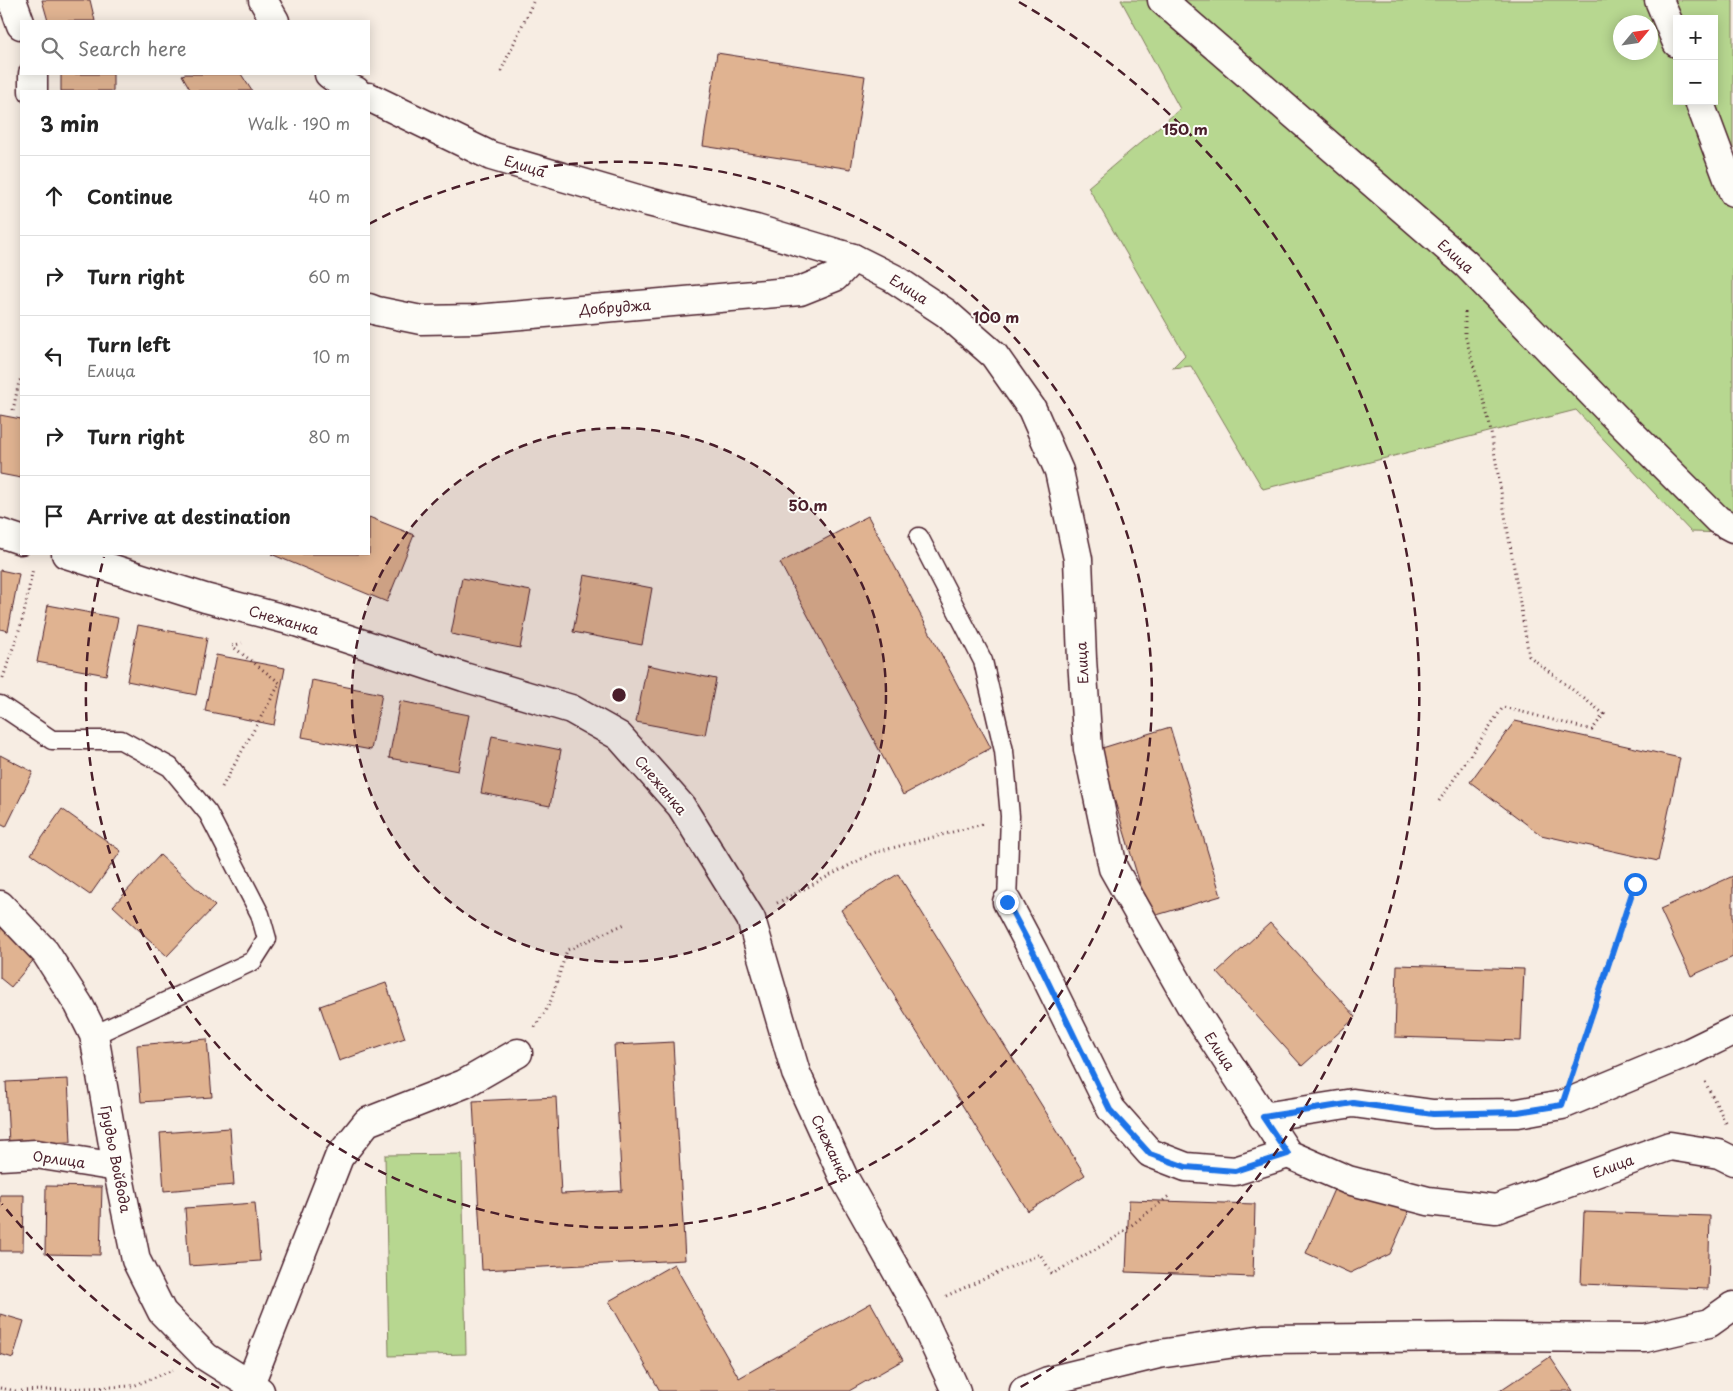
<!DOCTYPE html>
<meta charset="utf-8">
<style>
:root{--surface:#fff;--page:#f2f2f2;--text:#222;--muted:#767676;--line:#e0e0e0}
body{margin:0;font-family:"Playpen Sans",sans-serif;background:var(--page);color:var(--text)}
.controls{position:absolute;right:15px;top:15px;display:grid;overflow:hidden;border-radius:0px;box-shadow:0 2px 12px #0003}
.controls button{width:45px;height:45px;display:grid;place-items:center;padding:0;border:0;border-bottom:1px solid var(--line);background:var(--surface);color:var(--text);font:25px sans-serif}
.compass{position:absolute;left:1613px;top:15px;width:45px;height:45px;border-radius:50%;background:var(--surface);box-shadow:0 2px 12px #0003;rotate:61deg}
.stop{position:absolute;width:15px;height:15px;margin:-11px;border:4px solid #1a73e8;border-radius:50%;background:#fff}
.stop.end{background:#1a73e8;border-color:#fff;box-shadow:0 1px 5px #0008}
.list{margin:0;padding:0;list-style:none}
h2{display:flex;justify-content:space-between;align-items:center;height:65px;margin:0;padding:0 20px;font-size:21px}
h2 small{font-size:16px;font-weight:400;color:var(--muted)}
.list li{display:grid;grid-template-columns:32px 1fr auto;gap:15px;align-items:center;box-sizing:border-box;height:80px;padding:0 20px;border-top:1px solid var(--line)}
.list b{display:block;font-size:19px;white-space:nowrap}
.list p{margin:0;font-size:16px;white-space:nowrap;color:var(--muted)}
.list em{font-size:16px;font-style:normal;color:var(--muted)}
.icon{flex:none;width:28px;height:28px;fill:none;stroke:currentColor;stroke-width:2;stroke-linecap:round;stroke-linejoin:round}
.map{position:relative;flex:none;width:1733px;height:1391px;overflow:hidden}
.search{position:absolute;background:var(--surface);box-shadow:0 2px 12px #0003;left:20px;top:20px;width:350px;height:55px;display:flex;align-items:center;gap:12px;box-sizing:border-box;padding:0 18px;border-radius:0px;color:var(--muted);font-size:19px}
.panel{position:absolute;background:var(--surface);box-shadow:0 2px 12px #0003;left:20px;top:90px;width:350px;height:465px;border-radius:0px}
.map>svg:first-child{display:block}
.green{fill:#b7d790;stroke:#807b5e;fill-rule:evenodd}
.building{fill:#e0b391;stroke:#4a1f2b}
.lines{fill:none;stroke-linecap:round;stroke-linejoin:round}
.service-casing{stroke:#4a1f2b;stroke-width:21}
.minor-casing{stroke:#4a1f2b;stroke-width:31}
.path{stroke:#4a1f2b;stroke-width:3;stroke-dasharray:1 4;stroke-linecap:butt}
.service{stroke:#fdfcf7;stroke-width:18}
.minor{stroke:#fdfcf7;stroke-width:28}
.route{stroke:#1a73e8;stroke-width:6}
.ring{fill:none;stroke:#4a1f2b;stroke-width:2.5;stroke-dasharray:9 6}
.labels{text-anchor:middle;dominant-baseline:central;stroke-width:4;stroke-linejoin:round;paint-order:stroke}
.street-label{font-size:14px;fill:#4a1f2b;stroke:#fdfcf7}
.centre{fill:#4a1f2b;stroke:#fdfcf7;stroke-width:2.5}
.ring-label{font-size:15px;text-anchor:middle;font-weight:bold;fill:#4a1f2b;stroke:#fdfcf7;stroke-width:4;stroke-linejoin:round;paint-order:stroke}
</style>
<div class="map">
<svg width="1733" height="1391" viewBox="0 0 1733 1391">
<rect width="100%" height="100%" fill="#f7ede3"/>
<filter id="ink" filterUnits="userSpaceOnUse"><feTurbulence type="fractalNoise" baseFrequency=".02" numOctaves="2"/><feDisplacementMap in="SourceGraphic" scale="10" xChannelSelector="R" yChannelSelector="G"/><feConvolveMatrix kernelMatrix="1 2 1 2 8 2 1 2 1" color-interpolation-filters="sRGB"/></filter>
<g filter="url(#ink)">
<g class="green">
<path d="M 1121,0 L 1733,0 L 1733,533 L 1691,532 L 1576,410 L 1263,489 L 1191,366 L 1172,368 L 1185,355 L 1088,187 L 1180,109 ZM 1677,19 L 1714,19 L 1714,101 L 1677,101 ZM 1620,22 L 1650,22 L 1650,52 L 1620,52 Z"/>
<polygon points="462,1154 466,1354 389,1356 385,1155"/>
</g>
<g class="building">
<polygon points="42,0 90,0 95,21 48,21"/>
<polygon points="717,53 865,76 851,169 703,146"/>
<rect x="61" y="74" width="52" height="17"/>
<polygon points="185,74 241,74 252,91 191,91 182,75"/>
<polygon points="0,415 21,419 21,478 0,474"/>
<polygon points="868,516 991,748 903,795 780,563"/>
<polygon points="369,517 414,535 387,602 271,554 369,554"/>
<polygon points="0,570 19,574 8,631 0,629"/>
<polygon points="584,575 652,588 642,645 573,632"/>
<polygon points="462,578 531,591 520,648 451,634"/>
<polygon points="48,605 118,618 106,675 37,662"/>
<polygon points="138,625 207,638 196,695 127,681"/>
<polygon points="216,655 285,668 274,725 205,711"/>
<polygon points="647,665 716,679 705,735 636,722"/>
<polygon points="312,680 382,694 371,750 302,737"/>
<polygon points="400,701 469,715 458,771 389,758"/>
<polygon points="1515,721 1680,758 1658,861 1541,835 1470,782"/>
<polygon points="1170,727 1221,896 1150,917 1099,749"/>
<polygon points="492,736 561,750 550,806 481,793"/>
<polygon points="0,755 33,772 6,827 0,824"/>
<polygon points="62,809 121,851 90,895 31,854"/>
<polygon points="160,855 215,906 167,956 113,906"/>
<polygon points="898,874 1085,1175 1028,1211 841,910"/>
<polygon points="1733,876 1733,957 1691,976 1660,909"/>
<polygon points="1270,923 1356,1017 1302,1066 1217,972"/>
<polygon points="0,927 36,957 11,987 0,978"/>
<polygon points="1397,965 1524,969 1521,1041 1395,1037"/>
<polygon points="386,983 405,1038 339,1061 320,1006"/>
<polygon points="207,1039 212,1097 141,1102 137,1045"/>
<polygon points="673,1042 685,1260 482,1270 473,1101 556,1097 561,1194 622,1191 614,1045"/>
<polygon points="68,1079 71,1142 9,1144 6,1082"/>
<polygon points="230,1128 234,1185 164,1191 160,1133"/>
<polygon points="1339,1178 1410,1209 1390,1254 1350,1273 1306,1253"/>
<polygon points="46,1186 102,1187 100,1255 45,1254"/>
<polygon points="0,1195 24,1195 23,1251 0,1251"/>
<polygon points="1129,1200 1255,1204 1253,1277 1126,1272"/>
<polygon points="255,1203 260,1261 189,1266 185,1208"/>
<polygon points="1584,1212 1710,1216 1708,1289 1581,1284"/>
<polygon points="674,1264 739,1378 871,1303 903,1360 849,1391 660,1391 609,1301"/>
<polygon points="0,1314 24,1321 13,1358 0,1354"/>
<polygon points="1550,1357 1573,1391 1499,1391"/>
</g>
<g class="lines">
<defs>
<g id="service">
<polyline points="919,537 983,661 1004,751 1010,816 1007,902"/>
<polyline points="0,705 52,740 121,740 170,767 208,813 260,914 267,939 253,961 94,1035"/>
</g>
<g id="minor">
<polyline points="12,0 21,25"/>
<polyline points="263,0 275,21"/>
<polyline points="1162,0 1466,264 1615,417 1718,520 1733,528"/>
<polyline points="1659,0 1677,43"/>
<polyline points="329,74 345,86 356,91"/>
<polyline points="33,91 33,74"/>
<polyline points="369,97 491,156 648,202 756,229 853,258 893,278 946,313 994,355 1032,409 1059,471 1078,559 1082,659 1088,749 1113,868 1190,1004 1288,1154 1348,1180 1428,1201 1496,1209 1670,1146 1719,1154 1733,1161"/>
<polyline points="1699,101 1733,192"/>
<polyline points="369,308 377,311 421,320 476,319 800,291 835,277 853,258"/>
<polyline points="0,533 21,540"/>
<polyline points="66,554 205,598 296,622 464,677 571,709 619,736 681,806 751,919 796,1073 843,1176 918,1309 956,1391"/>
<polyline points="1007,902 1034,953 1111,1109 1150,1153 1186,1167 1235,1171 1288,1154"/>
<polyline points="0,905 45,952 79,1005 94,1035 117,1167 136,1260 162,1312 206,1357 260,1391"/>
<polyline points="1263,1117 1353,1103 1433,1114 1518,1113 1562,1105 1690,1052 1733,1031"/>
<polyline points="0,1156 36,1154 117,1167"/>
<polyline points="250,1384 339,1157 367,1122 464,1084 518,1053"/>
<polyline points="1024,1391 1048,1381 1159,1354 1263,1339 1478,1337 1645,1338 1709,1323 1733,1306"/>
</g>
</defs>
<use href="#service" class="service-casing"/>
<use href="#minor" class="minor-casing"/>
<g class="path">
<polyline points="501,71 534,0"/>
<polyline points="13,410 19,382 21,379"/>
<polyline points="3,678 23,618 33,568"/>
<polyline points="222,787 280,683 232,646 242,643"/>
<polyline points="1439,801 1503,707 1592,730 1604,714 1529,656 1489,421 1465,335 1465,310"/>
<polyline points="777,903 873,853 983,824"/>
<polyline points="535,1027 550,1003 567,950 627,923"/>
<polyline points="1576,1064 1635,884"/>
<polyline points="1705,1082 1726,1123"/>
<polyline points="946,1296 1040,1254 1052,1274 1115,1238 1169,1196"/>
<polyline points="0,1388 16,1391"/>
<polyline points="21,1391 133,1386 173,1370"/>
</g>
<use href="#service" class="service"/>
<use href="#minor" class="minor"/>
</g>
</g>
<g class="lines" filter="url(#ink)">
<polyline class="route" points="1007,902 1034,953 1110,1110 1150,1154 1186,1167 1235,1171 1288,1154 1263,1117 1353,1103 1433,1114 1518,1112 1562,1105 1635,884"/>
</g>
<circle cx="619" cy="695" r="267" fill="#4a1f2b" fill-opacity=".12"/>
<g class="ring">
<circle cx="619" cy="695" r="267"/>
<path d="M369 224A533 533 0 1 1 104 557"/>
<path d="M219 1388A800 800 0 0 1 2 1204M1019 2A800 800 0 0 1 1019 1388"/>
</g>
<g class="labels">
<g class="street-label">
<text transform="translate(525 166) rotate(17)">Елица</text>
<text transform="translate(1456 256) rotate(42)">Елица</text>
<text transform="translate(909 289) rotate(32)">Елица</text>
<text transform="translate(615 307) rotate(-4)">Добруджа</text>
<text transform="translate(284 620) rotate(16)">Снежанка</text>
<text transform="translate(1082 663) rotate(-93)">Елица</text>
<text transform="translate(661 785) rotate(50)">Снежанка</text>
<text transform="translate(1220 1051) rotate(57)">Елица</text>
<text transform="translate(831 1148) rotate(65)">Снежанка</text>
<text transform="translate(59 1159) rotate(8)">Орлица</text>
<text transform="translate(116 1159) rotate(79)">Грудьо Войвода</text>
<text transform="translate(1613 1166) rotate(-20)">Елица</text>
</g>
</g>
<circle cx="619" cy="695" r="8" class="centre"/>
<g class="ring-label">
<text x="1185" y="135">150 m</text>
<text x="996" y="323">100 m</text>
<text x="808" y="511">50 m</text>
</g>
</svg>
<div class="controls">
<button>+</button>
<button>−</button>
</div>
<svg class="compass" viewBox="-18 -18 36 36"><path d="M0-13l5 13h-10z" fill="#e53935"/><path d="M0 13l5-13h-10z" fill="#767676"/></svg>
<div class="stop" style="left:1635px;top:884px"></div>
<div class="stop end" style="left:1007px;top:902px"></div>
<div class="search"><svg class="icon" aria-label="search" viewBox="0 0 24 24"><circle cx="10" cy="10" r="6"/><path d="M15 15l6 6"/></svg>Search here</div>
<section class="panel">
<h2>3 min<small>Walk · 190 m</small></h2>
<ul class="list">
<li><svg class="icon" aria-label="ahead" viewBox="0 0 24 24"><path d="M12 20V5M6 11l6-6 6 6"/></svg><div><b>Continue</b></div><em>40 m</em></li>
<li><svg class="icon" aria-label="right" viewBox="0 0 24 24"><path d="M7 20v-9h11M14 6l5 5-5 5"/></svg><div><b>Turn right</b></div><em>60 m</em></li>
<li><svg class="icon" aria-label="left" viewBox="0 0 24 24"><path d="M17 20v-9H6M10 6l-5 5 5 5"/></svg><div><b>Turn left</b><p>Елица</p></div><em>10 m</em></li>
<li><svg class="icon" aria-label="right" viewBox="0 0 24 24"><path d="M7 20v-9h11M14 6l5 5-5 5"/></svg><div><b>Turn right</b></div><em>80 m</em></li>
<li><svg class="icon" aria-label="arrive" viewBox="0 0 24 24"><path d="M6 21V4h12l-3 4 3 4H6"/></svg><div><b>Arrive at destination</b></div></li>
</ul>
</section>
</div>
